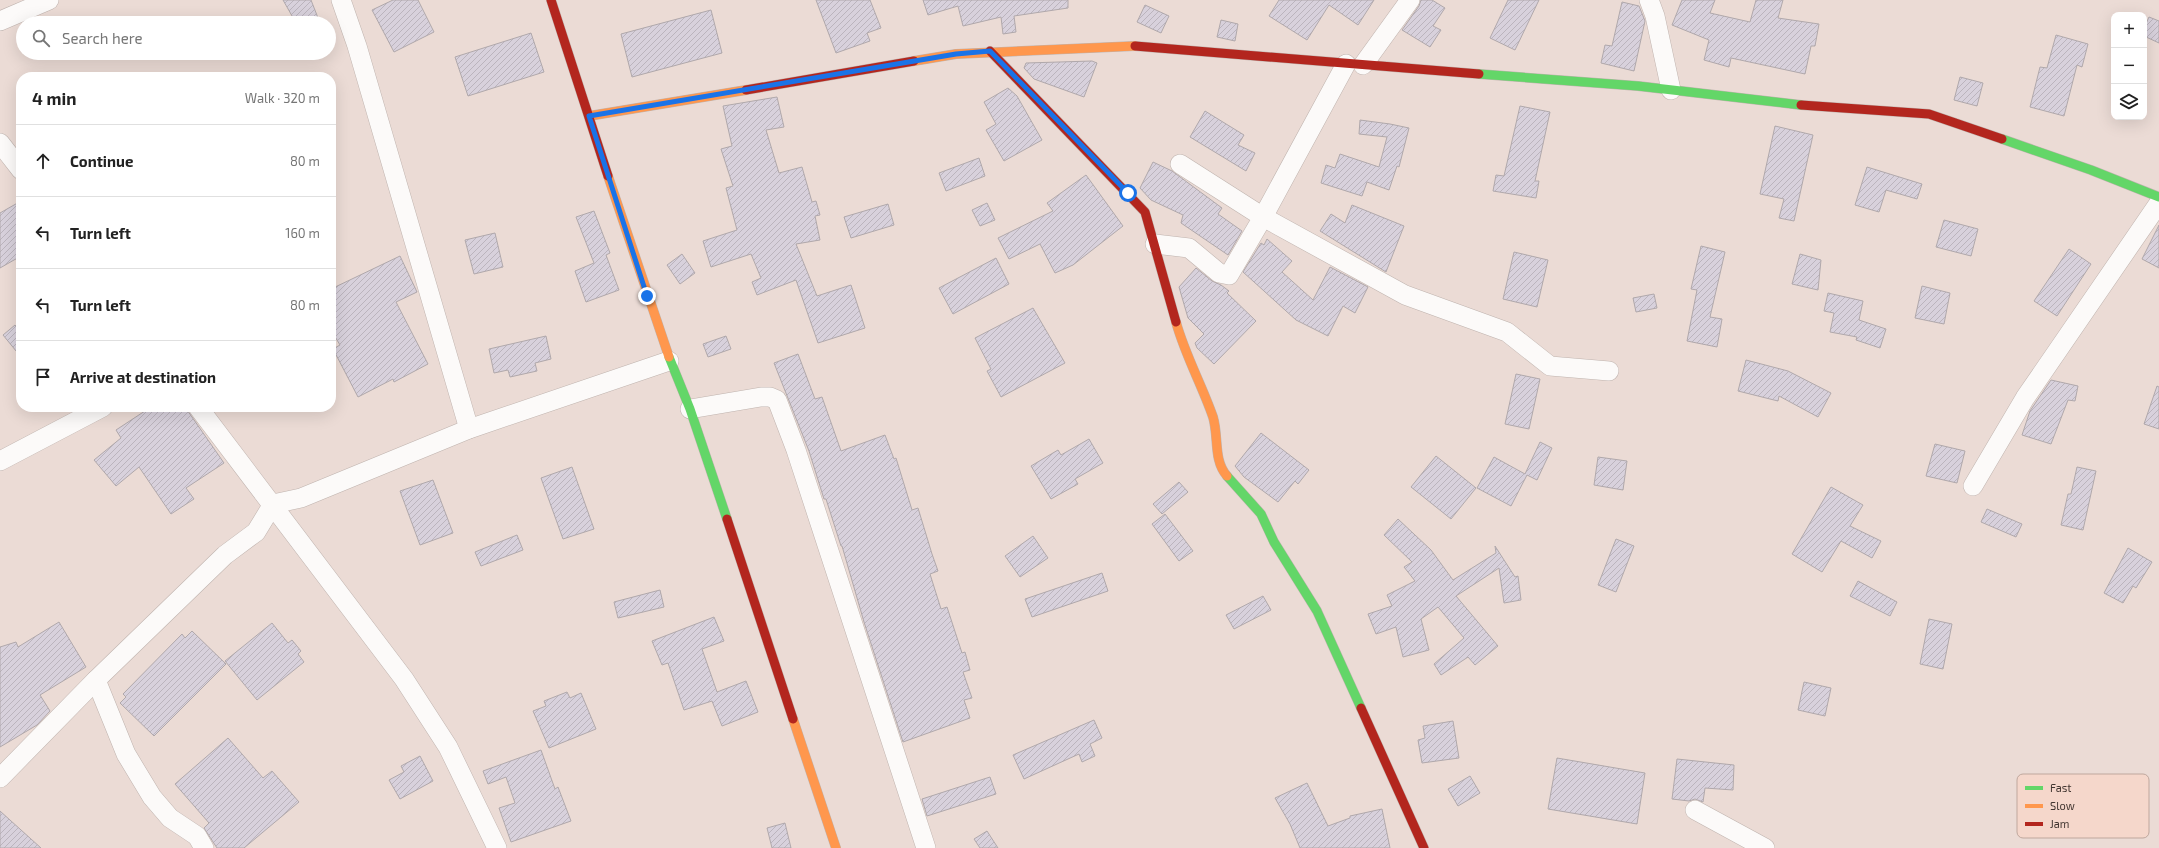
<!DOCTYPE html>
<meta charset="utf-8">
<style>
:root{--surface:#fff;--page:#f6f6f6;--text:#222;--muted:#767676;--line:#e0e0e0}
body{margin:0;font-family:"Exo 2",sans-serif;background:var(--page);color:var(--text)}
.controls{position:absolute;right:12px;top:12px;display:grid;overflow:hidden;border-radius:8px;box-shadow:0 4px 16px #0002}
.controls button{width:36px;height:36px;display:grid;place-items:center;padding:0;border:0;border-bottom:1px solid var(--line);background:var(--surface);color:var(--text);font:20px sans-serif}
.stop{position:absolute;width:12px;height:12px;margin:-9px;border:3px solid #1a73e8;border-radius:50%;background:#fff}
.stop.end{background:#1a73e8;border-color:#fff;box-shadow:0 1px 4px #0008}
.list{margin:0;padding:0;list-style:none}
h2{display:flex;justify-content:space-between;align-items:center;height:52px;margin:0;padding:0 16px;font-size:17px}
h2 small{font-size:13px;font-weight:400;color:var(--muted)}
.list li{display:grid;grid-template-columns:26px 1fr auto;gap:12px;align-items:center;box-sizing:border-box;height:72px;padding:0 16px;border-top:1px solid var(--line)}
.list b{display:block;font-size:15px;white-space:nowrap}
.list em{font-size:13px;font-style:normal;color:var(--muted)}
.icon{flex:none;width:22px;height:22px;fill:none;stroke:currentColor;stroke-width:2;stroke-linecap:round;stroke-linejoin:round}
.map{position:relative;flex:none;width:2159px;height:848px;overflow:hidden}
.search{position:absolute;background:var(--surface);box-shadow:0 4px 16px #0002;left:16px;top:16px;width:320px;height:44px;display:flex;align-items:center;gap:10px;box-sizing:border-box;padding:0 14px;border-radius:22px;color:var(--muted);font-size:15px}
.panel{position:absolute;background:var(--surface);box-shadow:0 4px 16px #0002;left:16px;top:72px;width:320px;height:340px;border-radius:16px}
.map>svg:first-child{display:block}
.building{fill:url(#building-hatch);stroke:#b0a8ab}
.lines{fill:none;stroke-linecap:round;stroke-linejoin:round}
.street-casing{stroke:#bfb3ae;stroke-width:20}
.fast-casing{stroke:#bfb3ae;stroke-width:10}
.slow-casing{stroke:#bfb3ae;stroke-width:10}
.jam-casing{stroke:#bfb3ae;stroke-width:10}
.street{stroke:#fcfaf9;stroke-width:19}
.fast{stroke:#63d668;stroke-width:9}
.slow{stroke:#ff974d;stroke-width:9}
.jam{stroke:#b3261e;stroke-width:9}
.route{stroke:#1a73e8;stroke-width:5}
.key{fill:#f5d7cb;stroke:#bfa79d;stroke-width:1}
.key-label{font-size:11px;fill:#423631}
</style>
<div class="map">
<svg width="2159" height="848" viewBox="0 0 2159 848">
<defs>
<pattern id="building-hatch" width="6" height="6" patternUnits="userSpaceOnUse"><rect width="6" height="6" fill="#d8d1dc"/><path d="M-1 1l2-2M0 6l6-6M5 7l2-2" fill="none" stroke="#bbb4bd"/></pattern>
</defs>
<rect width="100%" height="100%" fill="#ebdbd5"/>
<g class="building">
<polygon points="283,0 311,0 320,23 296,23"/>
<polygon points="393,0 418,0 434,32 394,52 372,10"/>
<polygon points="816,0 870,0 881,28 867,33 870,41 836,53"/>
<polygon points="923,0 1068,0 1068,8 1014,16 1016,32 1003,34 1001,17 963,26 958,6 928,15"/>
<polygon points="1279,0 1374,0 1358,25 1329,5 1307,40 1269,16"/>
<polygon points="1421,0 1432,0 1445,8 1433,26 1441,30 1430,47 1402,30 1419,6"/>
<polygon points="1508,0 1539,0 1515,50 1490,38"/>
<polygon points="1682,0 1715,0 1710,13 1750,22 1756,0 1783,0 1778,18 1819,24 1815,46 1811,46 1805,74 1731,58 1729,67 1704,60 1709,40 1672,25"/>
<polygon points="1622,2 1639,6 1645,21 1634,71 1601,63 1605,45 1612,46"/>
<polygon points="1145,5 1169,16 1161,33 1137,22"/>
<polygon points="711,10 722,53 632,77 621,34"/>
<polygon points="2149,17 2159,21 2159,43 2144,36 2144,28"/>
<polygon points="1221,20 1238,24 1235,41 1217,37"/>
<polygon points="531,33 544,72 468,96 455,57"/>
<polygon points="2056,35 2088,44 2082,67 2077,65 2064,116 2030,107 2040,67 2047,68"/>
<polygon points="1092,61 1097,63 1084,97 1034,79 1024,68 1026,63"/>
<polygon points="1960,77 1983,83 1977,106 1954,100"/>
<polygon points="1008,88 1017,96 1042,140 1004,161 986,130 996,124 984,102"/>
<polygon points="777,97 784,127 766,130 779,173 802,167 812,202 816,201 820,215 815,216 820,240 796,244 817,296 851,285 865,328 818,343 796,280 757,295 752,282 761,278 751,254 711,267 703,241 737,230 726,188 733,186 721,149 732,146 723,106"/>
<polygon points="1520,106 1550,112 1535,181 1539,181 1536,198 1493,191 1496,175 1504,176"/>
<polygon points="1205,111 1244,135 1238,145 1255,153 1246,171 1190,137"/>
<polygon points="1360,120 1390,124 1409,128 1399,167 1397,166 1389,190 1367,182 1362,196 1321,183 1326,165 1335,168 1340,154 1379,167 1387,137 1359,134"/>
<polygon points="1775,126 1813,135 1794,221 1779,218 1784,199 1760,194"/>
<polygon points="979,158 985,176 946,191 939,173"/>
<polygon points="1153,162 1172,171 1222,208 1218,214 1242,231 1228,255 1181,223 1183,215 1151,200 1140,188"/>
<polygon points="1867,167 1922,184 1917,199 1886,190 1879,212 1855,205"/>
<polygon points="1086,175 1123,226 1073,265 1055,273 1040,244 1009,259 998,238 1053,211 1047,203"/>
<polygon points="21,201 21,256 0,268 0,213"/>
<polygon points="987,203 995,220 980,226 972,210"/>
<polygon points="888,204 894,225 851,238 844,217"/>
<polygon points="1352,205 1404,226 1386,272 1320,231 1331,214 1345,223"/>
<polygon points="594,211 610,253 606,255 619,290 586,302 575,271 594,263 576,217"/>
<polygon points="1944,220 1978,229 1971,256 1936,247"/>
<polygon points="2159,225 2159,268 2142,259"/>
<polygon points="495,233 503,267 474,274 465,240"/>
<polygon points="1267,239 1292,261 1282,272 1313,300 1330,267 1368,287 1355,313 1343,306 1328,336 1296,320 1243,272 1261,243 1264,245"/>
<polygon points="1701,246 1725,252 1710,317 1722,319 1717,347 1687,341 1697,290 1691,289"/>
<polygon points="2069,249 2091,264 2057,316 2034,301"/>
<polygon points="1514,252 1548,260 1537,307 1503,299"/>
<polygon points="682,254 695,273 680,284 667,265"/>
<polygon points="1800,254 1821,260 1818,290 1792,284"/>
<polygon points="400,256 417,292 396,302 428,364 394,382 393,379 358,397 333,349 340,345 331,330 331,289"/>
<polygon points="996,258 1009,284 953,314 939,288"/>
<polygon points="1196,268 1212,281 1221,285 1229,291 1227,293 1256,321 1214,364 1197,348 1195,343 1204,334 1188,318 1179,287"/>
<polygon points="1922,286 1950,293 1944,324 1915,318"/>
<polygon points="1828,293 1863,301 1859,320 1886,329 1880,348 1856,340 1857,337 1830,332 1834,313 1824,311"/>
<polygon points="1654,294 1657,308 1636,312 1633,298"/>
<polygon points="1033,308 1065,363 1001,397 987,371 991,369 975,338"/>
<polygon points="15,325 21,332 21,357 3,335"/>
<polygon points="546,336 551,359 535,363 537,371 510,377 508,370 494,373 489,349"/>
<polygon points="726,336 731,349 708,357 703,344"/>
<polygon points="798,354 815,399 822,397 841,451 885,435 894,459 896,458 912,510 918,508 932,554 938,571 930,574 941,609 947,607 962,653 965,652 970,670 963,672 972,698 964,700 970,718 903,742 864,622 842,546 841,546 826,499 824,499 809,451 774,363"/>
<polygon points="1746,360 1788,371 1831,393 1818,417 1779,396 1778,401 1738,391"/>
<polygon points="1516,374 1540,379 1529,429 1505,424"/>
<polygon points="2051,380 2078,386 2075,401 2068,400 2051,444 2022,435 2030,411"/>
<polygon points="2157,386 2159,387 2159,429 2144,424"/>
<polygon points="151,407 185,407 224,463 186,488 194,499 171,514 139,467 116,486 94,460 121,438 116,430"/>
<polygon points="1261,433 1309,470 1298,484 1295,481 1278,502 1244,477 1235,466"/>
<polygon points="1089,439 1103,463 1075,479 1078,484 1051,499 1031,466 1058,450 1061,455"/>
<polygon points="1540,442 1552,448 1537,480 1527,475 1511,506 1477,488 1494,457 1525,474"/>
<polygon points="1935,444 1965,451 1957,483 1926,476"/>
<polygon points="1436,456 1476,488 1451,519 1411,487"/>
<polygon points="1598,457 1627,461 1623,490 1594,485"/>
<polygon points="572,467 594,529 563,539 541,478"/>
<polygon points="2077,467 2096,471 2083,530 2061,525 2068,494 2071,494"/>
<polygon points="433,480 453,533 420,545 400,491"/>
<polygon points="1179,482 1188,492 1162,514 1153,504"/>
<polygon points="1831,487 1863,505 1850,526 1881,541 1872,558 1841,541 1822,572 1792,554"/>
<polygon points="1987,509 2022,524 2016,537 1981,522"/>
<polygon points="1165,514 1193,551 1179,561 1152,524"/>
<polygon points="1398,519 1431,550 1453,580 1496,553 1495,546 1515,577 1518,576 1521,600 1504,603 1499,568 1456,596 1498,646 1475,665 1468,657 1441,675 1434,664 1464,638 1438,607 1421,619 1429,650 1403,657 1396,627 1376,634 1368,614 1392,606 1387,595 1415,581 1404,567 1412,562 1384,535"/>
<polygon points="517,535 523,550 481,566 475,552"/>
<polygon points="1033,536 1048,558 1020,577 1005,556"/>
<polygon points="1616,539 1634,546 1616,592 1598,585"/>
<polygon points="2128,548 2152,562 2136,588 2133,586 2123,603 2104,593"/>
<polygon points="1102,573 1108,591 1032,617 1025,599"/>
<polygon points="1858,581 1897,602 1890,616 1850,596"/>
<polygon points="660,590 664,607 618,618 614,602"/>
<polygon points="1263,596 1271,610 1234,629 1226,615"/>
<polygon points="714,617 724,641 702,649 717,692 746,681 758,712 722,726 712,701 684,710 668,663 662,665 652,641"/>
<polygon points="1929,619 1952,624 1943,669 1920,664"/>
<polygon points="59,622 86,667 40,695 50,711 37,725 0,747 0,647 16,642 18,647"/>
<polygon points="272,623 288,643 292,640 301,651 298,654 304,662 257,700 225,661"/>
<polygon points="192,631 226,664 154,736 120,703 126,697 123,694 182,634 185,638"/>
<polygon points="1804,682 1831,688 1825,716 1798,710"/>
<polygon points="567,692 570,698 581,693 596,729 549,748 533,711 546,706 544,701"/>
<polygon points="1094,720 1102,738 1090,744 1095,756 1082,762 1079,754 1024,779 1013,755"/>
<polygon points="1453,721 1459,758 1422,763 1418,740 1425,738 1423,726"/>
<polygon points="228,738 263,778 272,771 299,802 244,848 217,848 204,828 209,823 175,784"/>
<polygon points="541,750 555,789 558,787 571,821 511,842 499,808 515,803 506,777 488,784 483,771"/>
<polygon points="420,756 433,781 400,799 389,780 404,772 401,766"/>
<polygon points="1557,758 1645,773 1637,824 1548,809"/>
<polygon points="1677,759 1734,765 1733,790 1705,788 1703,802 1695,799 1689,801 1672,799"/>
<polygon points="1470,776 1480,793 1458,806 1448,789"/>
<polygon points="990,777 996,794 927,816 922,799"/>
<polygon points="1307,783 1328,826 1350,818 1350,816 1382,809 1390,848 1300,848 1290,824 1275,798"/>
<polygon points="0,811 41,848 0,848"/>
<polygon points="785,823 791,848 772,848 767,828"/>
<polygon points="987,831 998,848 980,848 974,839"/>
</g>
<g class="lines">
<defs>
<g id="street">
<polyline points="341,0 357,46 469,429"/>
<polyline points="1649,0 1655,16 1671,90"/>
<polyline points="0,21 49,0"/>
<polyline points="1346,64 1263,217 1405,295 1507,332 1550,366 1609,371"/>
<polyline points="1363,65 1410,0"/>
<polyline points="0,143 21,170"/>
<polyline points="1155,244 1189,248 1219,273 1229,275 1263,217 1180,164"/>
<polyline points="198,407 404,679 448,747 497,848"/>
<polyline points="690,409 761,397 770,397 777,400 796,450 926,848"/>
<polyline points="0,461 103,407"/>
<polyline points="1973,486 2025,398 2159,203"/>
<polyline points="96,680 126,754 152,797 170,818 197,836 204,848"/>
<polyline points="0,778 96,680 225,555 256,532 273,504 301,498 469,429 669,361"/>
<polyline points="1695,810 1765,848"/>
</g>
<g id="fast">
<polyline points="1479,74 1638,86 1801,105"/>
<polyline points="2002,139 2091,170 2159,197"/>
<polyline points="669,357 690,409 727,519"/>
<polyline points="1227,476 1261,514 1274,542 1317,611 1361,708"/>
</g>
<g id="slow">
<polyline points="914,61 956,54 1135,46"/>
<polyline points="589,116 746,90"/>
<polyline points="608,176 669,357"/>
<path d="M 1176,322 C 1185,355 1202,385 1213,417 C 1219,437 1213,460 1227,476"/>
<polyline points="793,719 836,848"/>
</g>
<g id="jam">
<polyline points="551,0 608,176"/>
<polyline points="1135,46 1479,74"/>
<polyline points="990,51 1145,212 1176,322"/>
<polyline points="746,90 914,61"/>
<polyline points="1801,105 1929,114 2002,139"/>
<polyline points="727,519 793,719"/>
<polyline points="1361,708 1424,848"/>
</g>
</defs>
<use href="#street" class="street-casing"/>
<use href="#fast" class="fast-casing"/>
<use href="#slow" class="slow-casing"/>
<use href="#jam" class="jam-casing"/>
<use href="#street" class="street"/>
<use href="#fast" class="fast"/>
<use href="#slow" class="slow"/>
<use href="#jam" class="jam"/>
</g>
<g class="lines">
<polyline class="route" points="647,296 589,116 956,54 990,51 1128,193"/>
</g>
<rect x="2017" y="774" width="132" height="64" rx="6" class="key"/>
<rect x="2025" y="786" width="18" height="4" fill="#63d668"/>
<rect x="2025" y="804" width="18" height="4" fill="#ff974d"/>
<rect x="2025" y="822" width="18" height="4" fill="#b3261e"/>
<g class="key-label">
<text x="2050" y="792">Fast</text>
<text x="2050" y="810">Slow</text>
<text x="2050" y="828">Jam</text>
</g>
</svg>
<div class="controls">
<button>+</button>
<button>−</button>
<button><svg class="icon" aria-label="layers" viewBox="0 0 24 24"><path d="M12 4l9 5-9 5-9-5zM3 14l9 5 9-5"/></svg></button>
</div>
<div class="stop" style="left:1128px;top:193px"></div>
<div class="stop end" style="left:647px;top:296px"></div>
<div class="search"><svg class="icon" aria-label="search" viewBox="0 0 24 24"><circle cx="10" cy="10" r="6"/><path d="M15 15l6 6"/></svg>Search here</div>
<section class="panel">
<h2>4 min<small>Walk · 320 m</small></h2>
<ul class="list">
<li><svg class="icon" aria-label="ahead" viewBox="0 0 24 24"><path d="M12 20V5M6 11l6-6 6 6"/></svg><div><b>Continue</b></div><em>80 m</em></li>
<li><svg class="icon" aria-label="left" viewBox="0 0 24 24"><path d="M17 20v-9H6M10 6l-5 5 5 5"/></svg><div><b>Turn left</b></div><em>160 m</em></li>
<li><svg class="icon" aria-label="left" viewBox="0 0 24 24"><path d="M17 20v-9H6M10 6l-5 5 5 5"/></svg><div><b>Turn left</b></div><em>80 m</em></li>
<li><svg class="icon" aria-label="arrive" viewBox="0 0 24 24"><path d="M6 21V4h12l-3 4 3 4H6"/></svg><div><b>Arrive at destination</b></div></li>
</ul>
</section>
</div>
